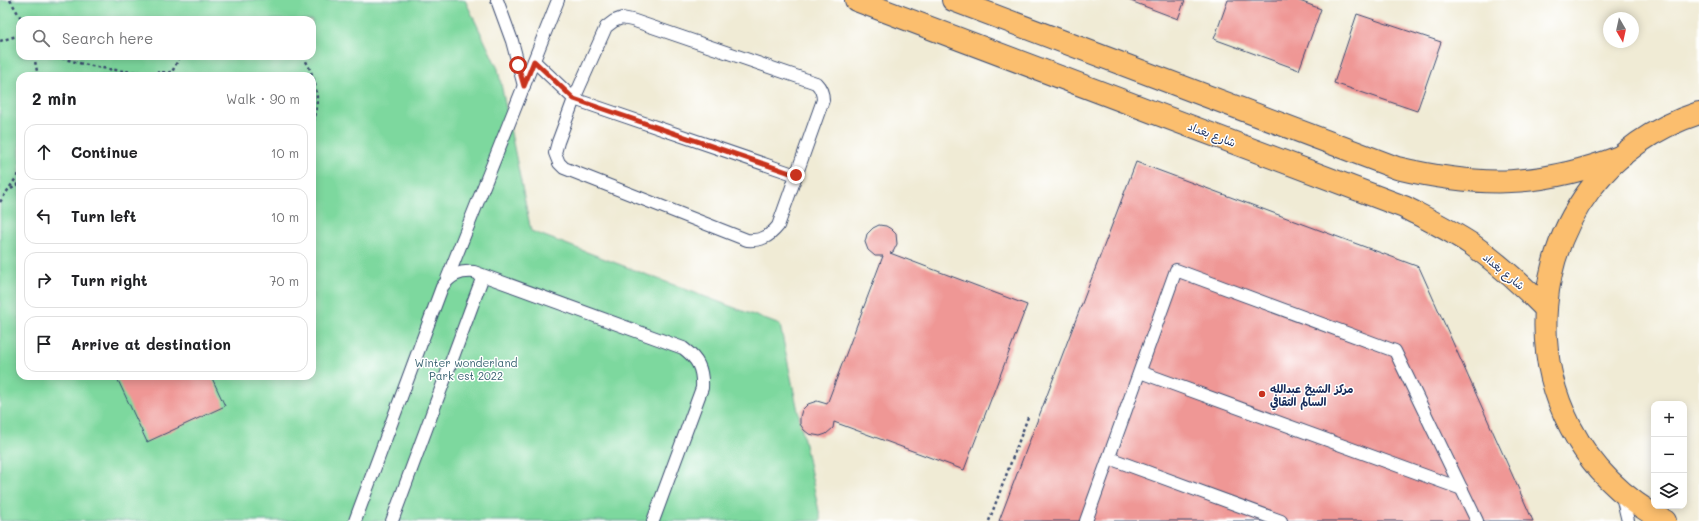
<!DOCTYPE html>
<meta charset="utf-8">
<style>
:root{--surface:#fff;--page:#f6f6f6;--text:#202124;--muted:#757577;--line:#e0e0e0}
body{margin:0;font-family:Mali,"Playpen Sans Arabic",sans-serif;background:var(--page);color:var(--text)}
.controls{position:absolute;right:12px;bottom:12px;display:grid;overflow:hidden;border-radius:8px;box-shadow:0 2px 10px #0003}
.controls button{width:36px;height:36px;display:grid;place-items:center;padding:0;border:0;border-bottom:1px solid var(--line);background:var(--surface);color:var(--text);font:20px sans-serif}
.compass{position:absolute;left:1603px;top:12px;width:36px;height:36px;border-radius:50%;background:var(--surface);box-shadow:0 2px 10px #0003;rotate:171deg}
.stop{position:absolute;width:12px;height:12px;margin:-9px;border:3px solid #c8321e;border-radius:50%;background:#fff}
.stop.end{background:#c8321e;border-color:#fff;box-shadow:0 1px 4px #0008}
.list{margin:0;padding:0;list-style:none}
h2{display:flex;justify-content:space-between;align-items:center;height:52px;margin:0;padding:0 16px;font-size:17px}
h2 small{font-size:13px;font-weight:400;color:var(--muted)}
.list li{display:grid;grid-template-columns:26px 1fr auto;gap:12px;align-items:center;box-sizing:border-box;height:56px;margin:0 8px 8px;padding:0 8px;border:1px solid var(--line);border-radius:12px}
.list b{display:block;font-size:15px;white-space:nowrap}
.list em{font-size:13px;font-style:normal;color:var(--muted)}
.icon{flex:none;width:22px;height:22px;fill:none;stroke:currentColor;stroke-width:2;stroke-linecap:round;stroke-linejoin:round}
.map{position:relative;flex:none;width:1699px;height:521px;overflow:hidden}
.search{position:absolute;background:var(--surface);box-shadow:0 2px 10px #0003;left:16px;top:16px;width:300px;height:44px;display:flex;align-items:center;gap:10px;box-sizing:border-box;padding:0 14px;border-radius:12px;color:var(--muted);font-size:15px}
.panel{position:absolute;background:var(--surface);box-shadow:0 2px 10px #0003;left:16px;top:72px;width:300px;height:308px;border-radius:12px}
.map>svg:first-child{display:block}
.green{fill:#7dd89e;stroke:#4c847e;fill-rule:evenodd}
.building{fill:#ef9795}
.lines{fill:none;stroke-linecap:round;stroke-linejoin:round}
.service-casing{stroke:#3b4b70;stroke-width:14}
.primary-casing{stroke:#3b4b70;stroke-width:24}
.path{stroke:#3b4b70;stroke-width:2.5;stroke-dasharray:3 3;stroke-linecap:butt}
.service{stroke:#fff;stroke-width:12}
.primary{stroke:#fbbe6e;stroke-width:22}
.route{stroke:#c8321e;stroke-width:5}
.poi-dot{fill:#c8321e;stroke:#fff;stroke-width:1.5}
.labels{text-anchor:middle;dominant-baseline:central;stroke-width:3;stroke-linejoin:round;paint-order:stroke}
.street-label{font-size:11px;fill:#1b2f5e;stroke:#fff}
.park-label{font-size:11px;fill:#386271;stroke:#fff}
.poi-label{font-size:11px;font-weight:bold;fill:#1b2f5e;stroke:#fff;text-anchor:start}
</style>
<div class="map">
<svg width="1699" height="521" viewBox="0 0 1699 521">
<rect width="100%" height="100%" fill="#fff"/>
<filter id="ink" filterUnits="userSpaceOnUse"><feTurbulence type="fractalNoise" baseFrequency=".025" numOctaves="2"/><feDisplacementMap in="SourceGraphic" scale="8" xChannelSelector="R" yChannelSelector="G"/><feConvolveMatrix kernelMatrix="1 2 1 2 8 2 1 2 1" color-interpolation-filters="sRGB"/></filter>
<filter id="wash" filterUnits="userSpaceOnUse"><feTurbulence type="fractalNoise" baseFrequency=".012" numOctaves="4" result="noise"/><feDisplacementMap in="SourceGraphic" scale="16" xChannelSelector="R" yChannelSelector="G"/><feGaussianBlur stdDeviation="0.9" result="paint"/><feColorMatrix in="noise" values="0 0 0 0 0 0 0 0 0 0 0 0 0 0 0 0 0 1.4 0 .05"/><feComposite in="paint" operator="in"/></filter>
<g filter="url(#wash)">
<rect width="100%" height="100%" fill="#f0ebd5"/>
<path class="green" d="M 0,0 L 465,0 L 498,69 L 531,231 L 780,325 L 821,521 L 0,521 ZM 20,20 L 312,20 L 312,56 L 20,56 ZM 20,76 L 312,76 L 312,376 L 20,376 Z"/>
<g id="blocks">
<g class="building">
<polygon points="1128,0 1185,0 1178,19"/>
<polygon points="1228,0 1297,0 1321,9 1299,70 1214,39"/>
<polygon points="1357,14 1441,42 1417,111 1334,83"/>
<polygon points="1136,162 1419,267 1533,521 999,521"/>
<polygon points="879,225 886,226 891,229 896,234 897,244 893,252 890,253 1027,305 964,470 834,422 833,428 826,434 820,436 809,434 804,430 800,424 800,417 802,410 808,404 817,401 827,404 883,256 875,256 868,250 865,242 867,234 873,228"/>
<polygon points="116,376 211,376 225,406 147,442"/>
</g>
</g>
</g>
<g filter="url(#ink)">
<use href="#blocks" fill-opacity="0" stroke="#3b4b70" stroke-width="1"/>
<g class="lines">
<defs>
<g id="service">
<polyline points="497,0 512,41 524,86"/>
<path d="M 622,18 L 632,20 L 816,83 C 821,88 823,93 823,100 L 778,226 C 769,237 761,241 747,240 L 564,168 L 559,163 L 555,153 L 558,142 L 574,99 L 606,27 L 614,21 Z"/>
<polyline points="534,61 574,99 796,175"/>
<polyline points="447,279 558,0"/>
<polyline points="1140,372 1462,489"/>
<polyline points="1109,458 1281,521"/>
<polyline points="1621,492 1628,521"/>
<path d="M 355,521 L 442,287 C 451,275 459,271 474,272 L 683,348 C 698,359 703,369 702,388 L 653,521"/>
<polyline points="392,521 483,276"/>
<polyline points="1086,521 1176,270 1395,351 1477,521"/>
</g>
<g id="primary">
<path d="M 856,0 L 1404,207 C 1427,219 1450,230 1471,244 C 1498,263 1522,285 1545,308"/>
<path d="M 953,0 L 1397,168 C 1481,188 1541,187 1622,156"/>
<path d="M 1665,521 C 1491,429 1511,174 1699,113"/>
</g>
</defs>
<use href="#service" class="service-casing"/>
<use href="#primary" class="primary-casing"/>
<g class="path">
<polyline points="10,0 22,20"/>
<polyline points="0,41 20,35"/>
<polyline points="34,56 38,76"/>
<path d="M 56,56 C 94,69 131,74 171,72"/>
<path d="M 303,56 C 316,78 322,101 312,126"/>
<polyline points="170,76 180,56"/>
<polyline points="11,189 20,183"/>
<polyline points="0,202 20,172"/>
<polyline points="989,521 1028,417"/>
</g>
<use href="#service" class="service"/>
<use href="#primary" class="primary"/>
</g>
</g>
<g class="lines" filter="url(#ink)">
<polyline class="route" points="518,65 524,86 534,61 574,99 796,175"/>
</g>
<circle class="poi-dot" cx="1262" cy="394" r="4"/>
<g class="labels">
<g class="street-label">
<text transform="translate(1212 134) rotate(21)">شارع بغداد</text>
<text transform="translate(1504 271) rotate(40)">شارع بغداد</text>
</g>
<g class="park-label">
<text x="466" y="362">Winter wonderland<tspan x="466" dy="13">Park est 2022</tspan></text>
</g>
<g class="poi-label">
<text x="1270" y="388">مركز الشيخ عبدالله<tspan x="1270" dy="13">السالم الثقافي</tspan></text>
</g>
</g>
</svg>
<div class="controls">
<button>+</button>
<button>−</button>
<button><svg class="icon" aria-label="layers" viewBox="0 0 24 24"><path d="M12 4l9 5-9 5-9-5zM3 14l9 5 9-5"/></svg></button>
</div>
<svg class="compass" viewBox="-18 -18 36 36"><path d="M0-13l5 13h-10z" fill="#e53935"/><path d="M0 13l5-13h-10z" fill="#757577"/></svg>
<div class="stop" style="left:518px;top:65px"></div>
<div class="stop end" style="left:796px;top:175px"></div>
<div class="search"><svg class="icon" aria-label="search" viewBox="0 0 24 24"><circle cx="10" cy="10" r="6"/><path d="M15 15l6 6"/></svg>Search here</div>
<section class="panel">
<h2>2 min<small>Walk · 90 m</small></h2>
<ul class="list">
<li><svg class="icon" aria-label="ahead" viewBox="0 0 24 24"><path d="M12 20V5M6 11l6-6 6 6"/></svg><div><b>Continue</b></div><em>10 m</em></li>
<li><svg class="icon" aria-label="left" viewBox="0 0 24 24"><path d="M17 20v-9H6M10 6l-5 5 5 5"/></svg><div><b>Turn left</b></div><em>10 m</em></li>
<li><svg class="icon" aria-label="right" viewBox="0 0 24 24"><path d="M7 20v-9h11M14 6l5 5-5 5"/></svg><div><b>Turn right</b></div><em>70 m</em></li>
<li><svg class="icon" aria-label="arrive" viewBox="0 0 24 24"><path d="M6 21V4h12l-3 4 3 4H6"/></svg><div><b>Arrive at destination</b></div></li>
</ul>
</section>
</div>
